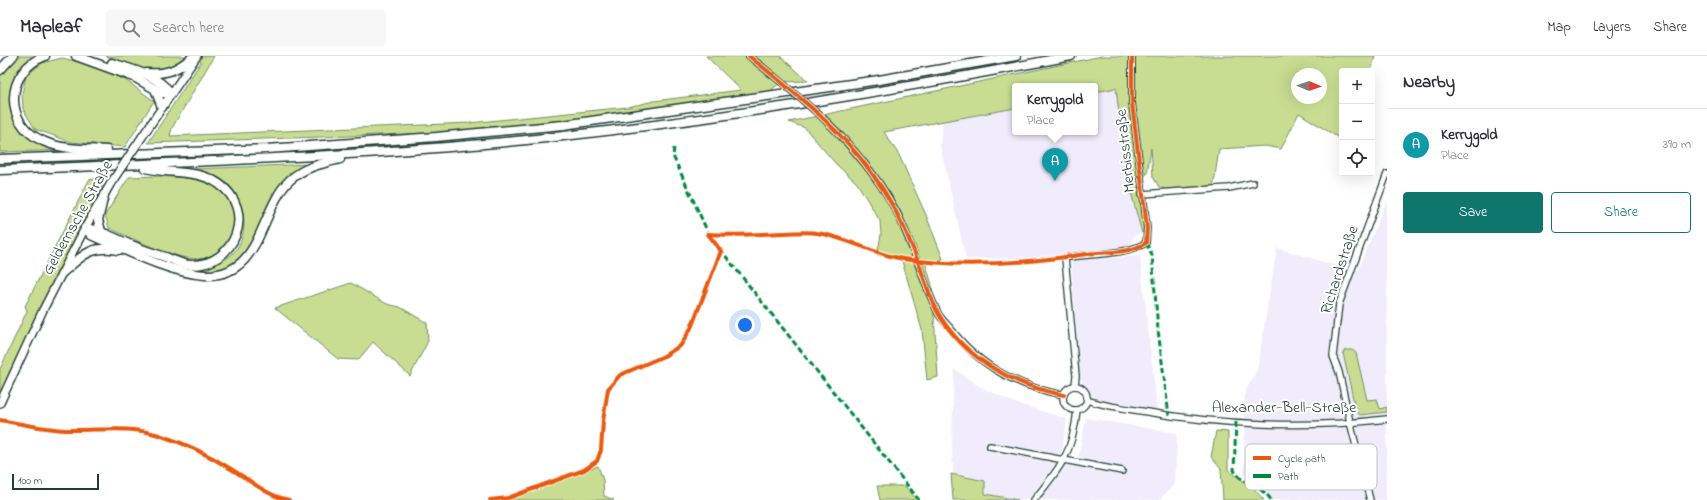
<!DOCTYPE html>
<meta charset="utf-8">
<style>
:root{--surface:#fff;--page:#f7f7f7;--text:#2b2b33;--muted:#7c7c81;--line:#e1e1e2;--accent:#0f766e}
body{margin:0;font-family:"Indie Flower",sans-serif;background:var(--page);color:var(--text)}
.controls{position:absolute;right:12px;top:12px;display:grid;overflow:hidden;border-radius:4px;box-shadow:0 4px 16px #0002}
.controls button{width:36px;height:36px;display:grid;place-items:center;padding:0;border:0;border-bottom:1px solid var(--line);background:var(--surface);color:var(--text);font:20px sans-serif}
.compass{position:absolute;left:1291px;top:12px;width:36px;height:36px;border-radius:50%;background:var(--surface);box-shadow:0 4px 16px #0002;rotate:92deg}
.scale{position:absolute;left:12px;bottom:10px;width:87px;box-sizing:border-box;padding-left:4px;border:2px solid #1f3d34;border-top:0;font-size:11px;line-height:14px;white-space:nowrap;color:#1f3d34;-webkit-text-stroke:3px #fff;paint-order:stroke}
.you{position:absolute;left:745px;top:269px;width:14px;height:14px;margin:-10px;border:3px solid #fff;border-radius:50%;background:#1a73e8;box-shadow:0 0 0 6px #1a73e833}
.badge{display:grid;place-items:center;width:26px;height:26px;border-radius:50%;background:var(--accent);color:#fff;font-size:13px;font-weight:700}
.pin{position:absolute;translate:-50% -33px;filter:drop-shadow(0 1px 2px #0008)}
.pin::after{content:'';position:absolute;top:21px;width:14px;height:12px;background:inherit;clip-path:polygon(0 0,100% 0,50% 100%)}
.popup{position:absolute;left:1012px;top:27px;width:86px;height:52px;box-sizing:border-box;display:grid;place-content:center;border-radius:4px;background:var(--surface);filter:drop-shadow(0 1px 3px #0005);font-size:13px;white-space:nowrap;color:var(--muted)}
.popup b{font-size:15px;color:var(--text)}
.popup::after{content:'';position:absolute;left:50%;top:100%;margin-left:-8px;border:8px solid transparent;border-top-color:var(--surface)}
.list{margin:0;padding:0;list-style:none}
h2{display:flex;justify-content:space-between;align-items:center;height:52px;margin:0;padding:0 16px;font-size:17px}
h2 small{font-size:13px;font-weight:400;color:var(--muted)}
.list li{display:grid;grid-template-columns:26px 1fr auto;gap:12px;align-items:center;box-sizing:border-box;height:72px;padding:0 16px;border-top:1px solid var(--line)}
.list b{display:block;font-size:15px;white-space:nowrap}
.list p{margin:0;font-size:13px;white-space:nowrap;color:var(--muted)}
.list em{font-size:13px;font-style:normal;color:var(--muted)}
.actions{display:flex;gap:8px;padding:12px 16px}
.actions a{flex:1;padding:9px 0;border:1px solid var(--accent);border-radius:4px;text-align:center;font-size:14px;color:var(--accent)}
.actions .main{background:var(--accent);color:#fff}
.icon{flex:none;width:22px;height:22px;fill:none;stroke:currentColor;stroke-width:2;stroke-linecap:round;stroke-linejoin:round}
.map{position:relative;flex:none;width:1387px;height:444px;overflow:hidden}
header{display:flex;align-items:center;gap:24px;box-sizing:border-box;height:56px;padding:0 20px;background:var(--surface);border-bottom:1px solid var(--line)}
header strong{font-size:19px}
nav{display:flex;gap:22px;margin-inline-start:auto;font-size:14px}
.search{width:280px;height:36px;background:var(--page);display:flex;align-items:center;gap:10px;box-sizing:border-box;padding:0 14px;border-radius:4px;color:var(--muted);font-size:15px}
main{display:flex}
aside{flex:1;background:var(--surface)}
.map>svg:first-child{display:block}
.built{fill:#f0ecfb}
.green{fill:#c9dd92;stroke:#748d63;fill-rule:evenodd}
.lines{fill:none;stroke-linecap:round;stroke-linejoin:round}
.minor-casing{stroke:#1f3d34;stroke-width:8}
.major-casing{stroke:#1f3d34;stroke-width:10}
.highway-casing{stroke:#1f3d34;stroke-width:11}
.minor{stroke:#fff;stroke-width:5.5}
.major{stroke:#fff;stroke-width:7}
.highway{stroke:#fff;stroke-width:8}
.minor-bridge-casing{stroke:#1f3d34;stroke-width:8;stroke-linecap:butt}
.major-bridge-casing{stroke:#1f3d34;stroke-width:10;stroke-linecap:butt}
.minor-bridge{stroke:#fff;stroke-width:5.5}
.major-bridge{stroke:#fff;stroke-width:7}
.quiet{stroke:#00873e;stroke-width:3;stroke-dasharray:6 3;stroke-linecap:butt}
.cycleway-casing{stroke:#fff;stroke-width:6}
.cycleway{stroke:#e8590c;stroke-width:4}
.labels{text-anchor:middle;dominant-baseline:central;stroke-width:4;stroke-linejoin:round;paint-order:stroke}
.street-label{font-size:16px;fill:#1f3d34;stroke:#fff}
.key{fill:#fff;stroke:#bcc5c2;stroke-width:1}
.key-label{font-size:11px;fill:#1f3d34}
</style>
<header>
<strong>Mapleaf</strong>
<div class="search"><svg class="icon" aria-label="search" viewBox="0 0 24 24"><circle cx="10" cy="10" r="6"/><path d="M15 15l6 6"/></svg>Search here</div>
<nav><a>Map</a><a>Layers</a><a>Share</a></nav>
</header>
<main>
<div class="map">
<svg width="1387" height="444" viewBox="0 0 1387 444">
<rect width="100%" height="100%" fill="#fff"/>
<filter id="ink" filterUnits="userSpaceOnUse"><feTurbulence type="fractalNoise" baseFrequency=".025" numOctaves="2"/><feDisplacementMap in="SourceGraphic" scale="8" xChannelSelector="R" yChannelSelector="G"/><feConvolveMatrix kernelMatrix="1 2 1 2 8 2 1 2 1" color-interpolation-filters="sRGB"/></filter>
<g filter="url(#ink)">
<g class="built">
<polygon points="1116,32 1126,118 1142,177 1134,180 1129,192 1121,194 1023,202 966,203 940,89 943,66 1015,52 1015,76 1095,76 1095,36"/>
<polygon points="1387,144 1387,444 1269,444 1244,419 1245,336 1257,314 1277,192 1357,216"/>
<polygon points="1140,200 1157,354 1093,342 1080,322 1071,205"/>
<polygon points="954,313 979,330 1015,347 1067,363 1061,400 1078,403 1086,362 1177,377 1175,428 1159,444 954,444 952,388"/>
</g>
<g class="green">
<polygon points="18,0 37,0 17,18 11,34 10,48 16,67 29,81 75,94 0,96 0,19 11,5"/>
<path d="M 106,0 L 188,0 C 183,4 179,10 173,12 C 152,20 127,7 106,0 Z"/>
<polygon points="196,0 214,0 172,72 170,80 469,67 628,51 654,45 741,34 706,0 780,0 808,25 781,26 764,40 659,57 565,64 436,77 148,87 201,6"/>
<path d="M 1102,0 L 1375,0 L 1371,15 L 1342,15 L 1342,84 L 1299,57 L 1281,93 L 1265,90 L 1219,93 L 1214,127 L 1212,130 L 1164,133 L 1159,131 L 1153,121 L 1151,92 L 1147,118 L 1143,121 L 1145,176 L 1142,177 L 1126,118 L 1116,32 L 1095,36 L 1095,30 L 1015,30 L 1015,52 L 884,76 L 899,99 L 926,159 L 943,203 L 926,209 L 932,229 L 938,321 L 927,324 L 922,274 L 902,205 L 877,199 L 881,179 L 880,165 L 857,127 L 836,108 L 805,72 L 789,66 ZM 1297,18 L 1321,18 L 1321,42 L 1297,42 Z"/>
<polygon points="62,2 92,9 127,25 154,45 125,91 71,86 35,73 23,53 22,38 26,20 42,7"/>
<path d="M 311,108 C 305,111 296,114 292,118 C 287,123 283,133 280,139 C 259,176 244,222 193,214 C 196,211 202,212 207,211 C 215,209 223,205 230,200 C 252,182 246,143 226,126 C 217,119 205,117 194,113 Z"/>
<path d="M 159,120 C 180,122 205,121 222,136 C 243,154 236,200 204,203 C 175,205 137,184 109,172 L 105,159 L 129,121 Z"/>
<polygon points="105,121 100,137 0,342 0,313 27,255 25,250 89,124"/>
<polygon points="351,227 387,248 400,251 427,267 428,285 410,320 373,286 358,304 338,303 275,252"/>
<polygon points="1345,294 1352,294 1356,297 1367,344 1377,343 1380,353 1387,351 1387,356 1360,359 1356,356 1343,297"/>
<polygon points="1216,375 1228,376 1228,414 1252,431 1264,444 1223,444 1221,413 1211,401"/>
<polygon points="598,410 603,424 604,440 614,444 512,444 512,442"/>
<polygon points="951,418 985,425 985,438 1018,444 953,444"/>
<polygon points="877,430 905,430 917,444 880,444"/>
</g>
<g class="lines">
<defs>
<g id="minor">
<polyline points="749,0 781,26"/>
<path d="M 822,61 C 850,88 876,118 895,153 C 913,186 921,223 938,257 C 941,263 947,268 951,273 C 979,310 1019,331 1064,339"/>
<polyline points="1142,138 1229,132 1253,127"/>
<path d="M 1075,330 L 1076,320 L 1065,202 C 1092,197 1122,200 1146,187 L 1147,172 L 1132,47 L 1132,0"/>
<circle cx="1075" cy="342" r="12"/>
<path d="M 1087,344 C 1104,350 1123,352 1141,355 C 1220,369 1307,373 1387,363"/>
<polyline points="990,390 1122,415"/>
<path d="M 1034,444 C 1060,412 1073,397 1077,354"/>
<polyline points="1370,444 1350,366 1339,316 1333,300 1339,248 1387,118"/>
</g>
<g id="major">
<polyline points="142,81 197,0"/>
<polyline points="0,347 43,254 85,172 111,127"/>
</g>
<g id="highway">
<path d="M 45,0 C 5,15 3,68 43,85 C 62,94 86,93 107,94"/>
<polyline points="76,0 134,21 162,37 171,37"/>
<path d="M 112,7 C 134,14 156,19 171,37"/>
<polyline points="0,14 13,0"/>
<path d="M 146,17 C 167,19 179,13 194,0"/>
<polyline points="155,33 162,51"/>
<polyline points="0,103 267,93 436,81 563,69 879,24 1016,0"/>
<path d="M 0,114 C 182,106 365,101 546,82 C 722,63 897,34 1071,0"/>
<path d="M 85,172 L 91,179 C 123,193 170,217 205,219 C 263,221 259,153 290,124 C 304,111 323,107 340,103"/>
<path d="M 85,172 C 103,174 117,184 134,190 C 145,195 157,198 168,202 C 175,205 184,209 191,209 C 235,210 257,154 219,128 C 198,113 169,118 145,112"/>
<polyline points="101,175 98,164 104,139"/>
<path d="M 62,217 C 82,200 90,189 118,194"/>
</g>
</defs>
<use href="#minor" class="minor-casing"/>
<use href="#major" class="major-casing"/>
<use href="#highway" class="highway-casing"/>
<use href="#minor" class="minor"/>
<use href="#major" class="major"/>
<use href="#highway" class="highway"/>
<defs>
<polyline id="minor-bridge" points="781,26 822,61"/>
<polyline id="major-bridge" points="111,127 142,81"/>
</defs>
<use href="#minor-bridge" class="minor-bridge-casing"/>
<use href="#major-bridge" class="major-bridge-casing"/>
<use href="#minor-bridge" class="minor-bridge"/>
<use href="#major-bridge" class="major-bridge"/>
<g class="quiet">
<polyline points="674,92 673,100 710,181"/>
<polyline points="1146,187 1152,199 1158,274 1169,360"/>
<polyline points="720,193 919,444"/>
<path d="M 1236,366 L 1234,414 C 1241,428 1263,430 1271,444"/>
</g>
<defs>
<g id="cycleway">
<path d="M 749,0 C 792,35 838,70 871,116 C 889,140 903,167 914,195 C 922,215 928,238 938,257 C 964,302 1014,330 1064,339"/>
<path d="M 708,178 C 733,180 758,178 783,177 C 794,177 806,175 817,177 C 846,181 873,198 903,203 C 963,212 1028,207 1087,198 C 1109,195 1125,199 1146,187 L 1147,172 L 1132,47 L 1132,0"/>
<path d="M 0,364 C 22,368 44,373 66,374 C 98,375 128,369 159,379 C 184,387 209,399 231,413 C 250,424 267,440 289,444"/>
<polyline points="490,444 508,442 584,414 597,405 601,394 603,365 608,333 620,319 664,300 681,289 691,272 721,195 708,178"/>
</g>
</defs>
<use href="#cycleway" class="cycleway-casing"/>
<use href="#cycleway" class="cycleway"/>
</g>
</g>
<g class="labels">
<g class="street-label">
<text transform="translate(1126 95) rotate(-96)">Merbisstraße</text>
<text transform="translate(78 162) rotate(-61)">Geldernsche Straße</text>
<text transform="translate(1340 214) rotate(-72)">Richardstraße</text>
<text x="1284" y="352">Alexander-Bell-Straße</text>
</g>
</g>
<rect x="1245" y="388" width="132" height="46" rx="6" class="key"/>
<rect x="1253" y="400" width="18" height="4" fill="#e8590c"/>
<rect x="1253" y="418" width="18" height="4" fill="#00873e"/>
<g class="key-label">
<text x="1278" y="406">Cycle path</text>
<text x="1278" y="424">Path</text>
</g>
</svg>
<div class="controls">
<button>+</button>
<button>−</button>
<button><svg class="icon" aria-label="locate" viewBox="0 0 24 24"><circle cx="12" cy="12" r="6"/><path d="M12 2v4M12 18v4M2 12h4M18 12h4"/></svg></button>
</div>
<svg class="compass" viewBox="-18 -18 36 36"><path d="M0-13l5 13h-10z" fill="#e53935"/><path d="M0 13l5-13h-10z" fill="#7c7c81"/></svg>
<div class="scale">100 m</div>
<div class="you"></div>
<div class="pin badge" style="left:1055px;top:125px;background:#0f9aa8">A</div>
<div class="popup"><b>Kerrygold</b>Place</div>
</div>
<aside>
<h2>Nearby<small></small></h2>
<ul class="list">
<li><span class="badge" style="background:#0f9aa8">A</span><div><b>Kerrygold</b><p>Place</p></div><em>390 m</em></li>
</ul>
<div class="actions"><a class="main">Save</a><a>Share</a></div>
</aside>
</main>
